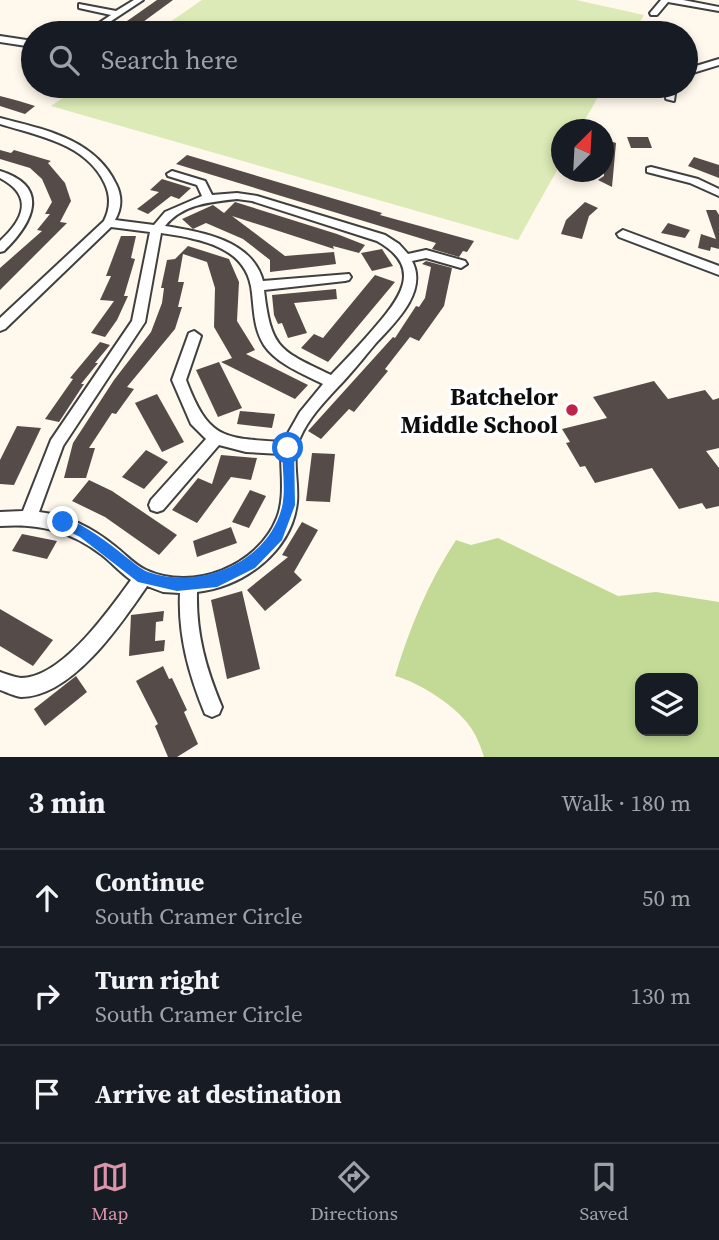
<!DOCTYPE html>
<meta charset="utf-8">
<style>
:root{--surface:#171b24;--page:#242831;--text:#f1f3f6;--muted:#9ea1a6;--line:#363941;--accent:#da95a9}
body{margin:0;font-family:"Source Serif 4",serif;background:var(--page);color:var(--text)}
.controls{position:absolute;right:21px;bottom:21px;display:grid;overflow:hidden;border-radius:14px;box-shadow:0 4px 10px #0003}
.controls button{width:63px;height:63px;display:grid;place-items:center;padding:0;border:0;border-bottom:2px solid var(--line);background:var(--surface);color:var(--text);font:35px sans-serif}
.compass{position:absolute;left:551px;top:119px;width:63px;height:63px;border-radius:50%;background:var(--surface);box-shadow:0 4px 10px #0003;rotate:24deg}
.stop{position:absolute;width:21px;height:21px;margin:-16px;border:5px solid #1a73e8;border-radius:50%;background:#fff}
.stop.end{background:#1a73e8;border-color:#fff;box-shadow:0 2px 7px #0008}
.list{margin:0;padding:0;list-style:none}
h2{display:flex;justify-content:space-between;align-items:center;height:91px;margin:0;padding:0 28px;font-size:30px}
h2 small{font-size:23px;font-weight:400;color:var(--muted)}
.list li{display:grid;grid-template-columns:46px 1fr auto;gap:21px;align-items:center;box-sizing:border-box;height:98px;padding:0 28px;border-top:2px solid var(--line)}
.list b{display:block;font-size:26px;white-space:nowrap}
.list p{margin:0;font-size:23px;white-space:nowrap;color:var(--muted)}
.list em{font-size:23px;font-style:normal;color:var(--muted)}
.icon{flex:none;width:38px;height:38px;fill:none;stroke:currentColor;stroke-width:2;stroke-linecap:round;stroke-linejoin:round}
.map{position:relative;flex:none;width:719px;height:757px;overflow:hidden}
.search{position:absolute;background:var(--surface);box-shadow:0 4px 10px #0003;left:21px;right:21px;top:21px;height:77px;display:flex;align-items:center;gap:18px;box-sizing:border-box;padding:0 24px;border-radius:38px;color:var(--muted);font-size:26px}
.sheet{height:385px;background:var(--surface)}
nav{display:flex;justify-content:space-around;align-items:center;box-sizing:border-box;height:98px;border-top:2px solid var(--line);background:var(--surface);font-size:19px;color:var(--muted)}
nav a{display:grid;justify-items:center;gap:4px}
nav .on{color:var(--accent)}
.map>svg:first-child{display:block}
.green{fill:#dbeab6}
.forest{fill:#c2da95;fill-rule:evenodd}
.building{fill:#554b49}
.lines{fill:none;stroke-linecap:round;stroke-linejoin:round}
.minor-casing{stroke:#404040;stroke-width:4}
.minor{fill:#fff;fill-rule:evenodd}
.route{fill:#1a73e8}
.poi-dot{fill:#be234a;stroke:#fff;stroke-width:2.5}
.labels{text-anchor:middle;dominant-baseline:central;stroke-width:7;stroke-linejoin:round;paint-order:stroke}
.poi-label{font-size:24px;font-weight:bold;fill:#0d0d0d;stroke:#fff;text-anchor:end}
</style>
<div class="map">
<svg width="719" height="757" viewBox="0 0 719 757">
<rect width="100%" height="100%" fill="#fff8ec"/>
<g class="green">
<polygon points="202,0 576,0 644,15 633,33 154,33"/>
<polygon points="80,86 604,86 580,129 562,130 561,163 518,240 51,106"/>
</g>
<path class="forest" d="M 498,538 L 618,596 L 656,592 L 719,602 L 719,757 L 484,757 C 481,748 478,739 473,731 C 460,708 419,682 395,676 C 410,627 428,583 456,540 L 471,545 ZM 640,678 L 693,678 L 693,731 L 640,731 Z"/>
<g class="building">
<polygon points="157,0 173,0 128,33 110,33"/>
<polygon points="0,96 19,101 35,106 25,114 0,106"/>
<polygon points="627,137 648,137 652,148 631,148"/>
<polygon points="610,141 616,143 612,187 598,180 604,176 604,145"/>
<polygon points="0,150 11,153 14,150 51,161 48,163 65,183 71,201 60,222 67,223 0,290 0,268 42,231 37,230 50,214 45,214 52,202 42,179 30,168 0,159"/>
<polygon points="187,155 382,213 380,215 474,241 467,252 463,251 459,257 432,249 436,243 176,164"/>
<polygon points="694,157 719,165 719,178 688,166"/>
<polygon points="162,179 191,188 179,199 171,196 148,214 137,209 159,192 150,190"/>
<polygon points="235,202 337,234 365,245 359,253 333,246 334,249 232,216 285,256 334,252 336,264 270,272 270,260 243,239 206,223 193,229 182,219 213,205 224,213"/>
<polygon points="585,202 598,208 589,216 582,239 561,234 566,220"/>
<polygon points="706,210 716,210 719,215 719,249 711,247 710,251 698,248 701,234 716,239"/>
<polygon points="668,223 690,230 685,238 661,233"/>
<polygon points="121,236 136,236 131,258 135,259 124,296 128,296 117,320 105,337 91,333 114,301 100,300 111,276 106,276"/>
<polygon points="188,246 229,259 239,282 237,321 255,350 246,354 308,385 295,399 221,362 232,358 214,327 215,288 207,262 183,254 178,282 184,282 178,307 182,307 175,329 127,387 134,389 116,414 112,413 89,448 95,448 86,478 64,478 73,443 114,380 151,332 162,303 164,288 161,288 167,260 175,259"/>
<polygon points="382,249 393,266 372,271 361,253"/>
<polygon points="426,261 452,268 444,306 419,341 410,337 385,369 388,371 354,412 349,409 321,439 308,431 393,337 395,338 416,306 419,307 425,298 431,267 422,264"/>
<polygon points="375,275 395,282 328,362 301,348 314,334 323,338"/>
<polygon points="336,289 337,299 294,303 307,333 288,338 282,323 278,324 274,315 272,295"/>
<polygon points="100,342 110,345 95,363 98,363 81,384 84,384 59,422 45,419 73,379 70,378"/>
<polygon points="219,362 242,408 218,417 196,370"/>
<polygon points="654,381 668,399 705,390 713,400 719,398 719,448 706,451 719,468 719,506 706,509 702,503 679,509 652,468 595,483 585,466 580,467 566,443 570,442 562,429 607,418 593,397"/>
<polygon points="157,394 184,442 162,452 135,403"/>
<polygon points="240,411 275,414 272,428 237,424"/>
<polygon points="17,426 41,428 14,485 0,484 0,460"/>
<polygon points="146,450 168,462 144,489 122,477"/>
<polygon points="312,453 335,454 330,502 306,501"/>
<polygon points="221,455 257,458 251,480 231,477 197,523 172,510 198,478 212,484"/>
<polygon points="89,480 112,491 177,535 159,555 105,517 72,501"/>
<polygon points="250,490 266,496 249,528 232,522"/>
<polygon points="302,522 318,530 294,572 302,580 265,611 247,590 288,557 282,555"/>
<polygon points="231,527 237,543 197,557 193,541"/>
<polygon points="22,534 57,541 47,559 12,551"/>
<polygon points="242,591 260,669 227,679 211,600"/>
<polygon points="0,609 53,640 33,666 0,646"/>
<polygon points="164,611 163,621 156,622 155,641 165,640 164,651 129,656 131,615"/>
<polygon points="163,666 169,679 172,678 187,710 184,712 198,744 177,757 168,757 155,726 158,724 136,681"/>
<polygon points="76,676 87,692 45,726 34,709"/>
</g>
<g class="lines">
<defs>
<g id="minor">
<polygon points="134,0 143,0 93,33 84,33 111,15 79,8 79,4 116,11"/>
<polygon points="661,0 683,0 719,7 719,11 668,2 657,15 651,15 650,13"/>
<polygon points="0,36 33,41 33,47 0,42"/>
<polygon points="719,59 719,65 686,75 686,69"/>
<polygon points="667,86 676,86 674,101 666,99"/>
<path d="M 0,118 C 43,129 95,139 116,184 C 122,196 122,208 115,220 L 154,225 L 165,212 L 202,196 L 197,185 L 168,176 L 167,174 L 172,171 L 205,181 L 212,195 L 237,193 L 257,196 L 385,235 L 399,244 L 408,254 L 426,250 L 465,261 L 467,264 L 461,268 L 426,258 L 412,261 C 428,291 396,322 376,343 C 364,357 351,374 338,387 C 324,402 308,419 300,438 C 291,457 299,481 297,502 C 292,551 244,587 197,592 C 196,634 206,669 222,707 L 219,714 L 212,717 L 205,714 C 189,675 178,636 180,593 L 163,592 L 147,586 C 121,624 72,697 21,697 C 14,696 6,692 0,690 L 0,672 C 6,674 14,677 21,678 C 62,678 109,610 131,580 C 120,572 112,563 102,555 C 71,531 39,523 0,526 L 0,512 L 23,511 L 51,440 L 132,321 L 150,232 L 111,227 L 5,329 L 0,331 L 0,318 L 104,221 C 110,209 111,197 105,184 C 87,144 39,136 0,124 ZM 237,199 L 252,201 L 377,241 C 422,266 403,295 376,326 C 362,343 346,359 331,375 C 279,350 271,349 264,290 L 345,281 L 349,280 L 351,277 L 349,274 L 263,281 C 252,240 202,232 165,226 C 183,204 210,202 237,199 ZM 161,233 C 200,239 248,246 252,293 C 254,311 254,329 264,345 C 277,364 303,374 323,384 L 300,412 L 283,442 C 223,438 209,440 186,380 L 201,336 L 194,331 L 189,333 L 172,380 L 191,424 L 206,439 L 151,500 L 149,505 L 151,510 L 157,512 L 163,510 L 219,445 L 246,452 L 281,454 C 281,474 285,498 277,518 C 258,566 193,592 146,570 C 135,565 126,555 116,547 C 94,529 68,515 39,512 L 63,446 L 145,322 Z"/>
<polygon points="651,167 698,179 719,189 719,196 690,183 647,172 647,168"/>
<path d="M 0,171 C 51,187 33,223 4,251 L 0,252 L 0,241 C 24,219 34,196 0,178 Z"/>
<polygon points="623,230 719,266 719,275 619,237 617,234"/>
</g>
</defs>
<use href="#minor" class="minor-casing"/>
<use href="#minor" class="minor"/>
</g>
<path class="route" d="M 288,443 L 294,448 L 295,505 L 282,540 L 255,568 L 217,587 L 177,591 L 138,582 L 80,537 L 58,526 L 56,522 L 63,517 C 87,526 106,541 126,557 C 133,562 140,569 148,572 C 200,590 268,563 282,507 C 286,489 282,466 282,448 Z"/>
<circle class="poi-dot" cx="572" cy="410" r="7"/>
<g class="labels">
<g class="poi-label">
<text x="558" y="396">Batchelor<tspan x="558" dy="28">Middle School</tspan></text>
</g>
</g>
</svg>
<div class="controls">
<button><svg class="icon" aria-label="layers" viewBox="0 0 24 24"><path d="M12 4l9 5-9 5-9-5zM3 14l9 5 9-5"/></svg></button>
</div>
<svg class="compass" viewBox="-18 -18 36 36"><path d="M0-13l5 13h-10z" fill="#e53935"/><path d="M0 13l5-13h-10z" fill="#9ea1a6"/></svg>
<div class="stop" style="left:288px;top:448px"></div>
<div class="stop end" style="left:63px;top:522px"></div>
<div class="search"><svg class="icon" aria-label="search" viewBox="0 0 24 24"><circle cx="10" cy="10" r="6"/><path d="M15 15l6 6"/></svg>Search here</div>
</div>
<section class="sheet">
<h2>3 min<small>Walk · 180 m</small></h2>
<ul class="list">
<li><svg class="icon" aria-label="ahead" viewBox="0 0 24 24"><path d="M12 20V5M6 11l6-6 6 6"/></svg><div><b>Continue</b><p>South Cramer Circle</p></div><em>50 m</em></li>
<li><svg class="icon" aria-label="right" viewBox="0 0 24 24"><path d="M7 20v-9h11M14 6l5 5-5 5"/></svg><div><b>Turn right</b><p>South Cramer Circle</p></div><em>130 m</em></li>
<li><svg class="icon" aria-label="arrive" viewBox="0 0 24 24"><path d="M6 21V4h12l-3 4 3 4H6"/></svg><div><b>Arrive at destination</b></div></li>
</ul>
</section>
<nav>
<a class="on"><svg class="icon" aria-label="map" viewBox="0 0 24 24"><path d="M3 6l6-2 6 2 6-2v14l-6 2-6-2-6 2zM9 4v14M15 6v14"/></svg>Map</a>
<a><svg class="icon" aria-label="directions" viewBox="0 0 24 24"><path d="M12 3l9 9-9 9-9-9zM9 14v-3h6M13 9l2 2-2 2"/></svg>Directions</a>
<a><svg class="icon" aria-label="saved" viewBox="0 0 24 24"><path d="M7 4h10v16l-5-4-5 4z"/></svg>Saved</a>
</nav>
